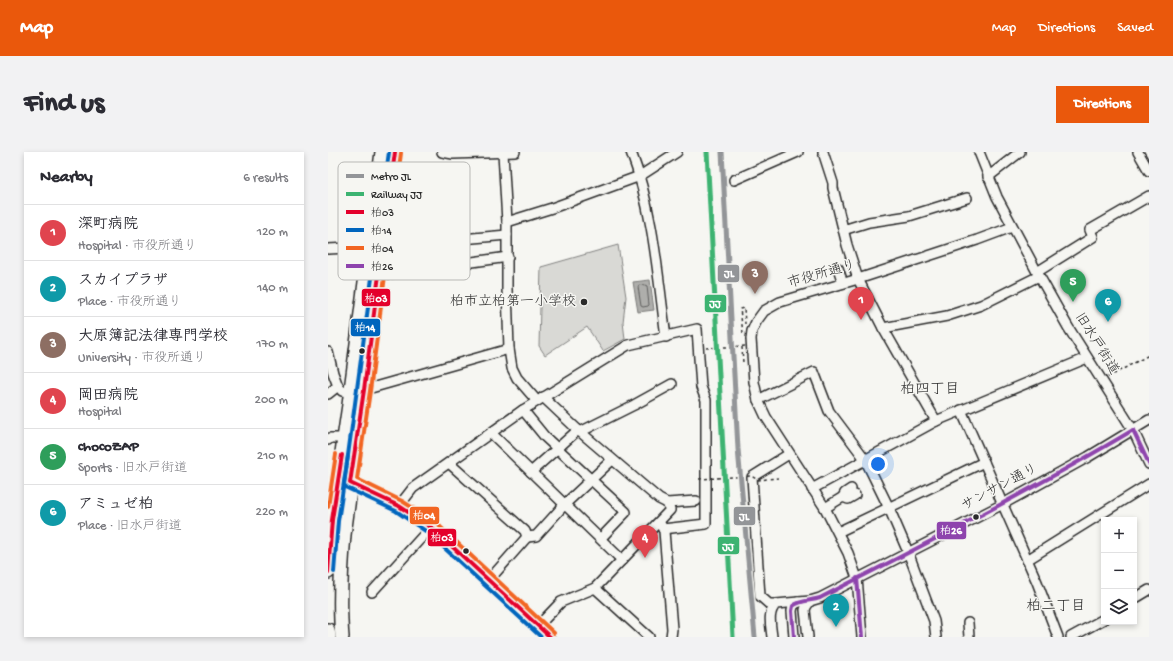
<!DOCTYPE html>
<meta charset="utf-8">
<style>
:root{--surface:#fff;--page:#f2f2f3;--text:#2b2b33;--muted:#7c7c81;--line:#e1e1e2;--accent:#ea580c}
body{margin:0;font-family:"Gochi Hand","Klee One",sans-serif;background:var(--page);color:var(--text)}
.controls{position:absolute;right:12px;bottom:12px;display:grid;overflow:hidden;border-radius:0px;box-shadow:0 2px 6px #0003}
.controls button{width:36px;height:36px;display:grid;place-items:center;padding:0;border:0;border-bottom:1px solid var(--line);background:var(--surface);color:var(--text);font:20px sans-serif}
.you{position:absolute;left:550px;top:312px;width:14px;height:14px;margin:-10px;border:3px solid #fff;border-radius:50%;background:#1a73e8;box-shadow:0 0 0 6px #1a73e833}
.badge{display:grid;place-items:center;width:26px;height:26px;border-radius:50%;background:var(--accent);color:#fff;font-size:13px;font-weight:700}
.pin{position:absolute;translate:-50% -33px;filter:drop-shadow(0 1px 2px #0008)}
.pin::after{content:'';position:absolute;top:21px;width:14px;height:12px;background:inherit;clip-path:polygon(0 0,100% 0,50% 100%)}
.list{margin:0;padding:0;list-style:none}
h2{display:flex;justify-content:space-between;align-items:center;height:52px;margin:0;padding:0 16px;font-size:17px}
h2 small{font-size:13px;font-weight:400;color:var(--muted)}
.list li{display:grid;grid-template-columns:26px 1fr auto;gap:12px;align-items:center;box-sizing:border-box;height:56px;padding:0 16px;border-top:1px solid var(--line)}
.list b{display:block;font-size:15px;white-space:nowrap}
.list p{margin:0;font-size:13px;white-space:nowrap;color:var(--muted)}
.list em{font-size:13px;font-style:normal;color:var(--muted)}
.icon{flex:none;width:22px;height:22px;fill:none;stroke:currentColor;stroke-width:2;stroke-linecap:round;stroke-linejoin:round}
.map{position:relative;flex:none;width:821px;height:485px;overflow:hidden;border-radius:0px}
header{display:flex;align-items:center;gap:24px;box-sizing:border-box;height:56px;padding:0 20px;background:var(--accent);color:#fff}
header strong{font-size:19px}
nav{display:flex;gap:22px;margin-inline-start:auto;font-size:14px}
.intro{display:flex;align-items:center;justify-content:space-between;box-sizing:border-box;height:96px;padding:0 24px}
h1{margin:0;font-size:28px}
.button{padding:10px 18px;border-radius:0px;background:var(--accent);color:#fff;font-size:14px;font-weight:700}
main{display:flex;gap:24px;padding:0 24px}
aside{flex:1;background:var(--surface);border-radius:0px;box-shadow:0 2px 6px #0003}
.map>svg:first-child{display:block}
.pitch{fill:#d9d9d5;stroke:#828280}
.water{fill:#aeaeab;stroke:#7a7a78}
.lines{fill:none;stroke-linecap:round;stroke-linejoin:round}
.shore{stroke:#5f5f5e;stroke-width:1}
.minor-casing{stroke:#2b2b2b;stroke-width:12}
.highway-casing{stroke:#2b2b2b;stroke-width:16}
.path{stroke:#2b2b2b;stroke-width:1.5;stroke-dasharray:3 3;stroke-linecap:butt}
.minor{stroke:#f6f6f2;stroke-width:9}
.highway{stroke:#f6f6f2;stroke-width:13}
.path-bridge{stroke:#2b2b2b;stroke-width:1.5;stroke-dasharray:3 3;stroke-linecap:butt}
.bus-1-casing{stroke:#f6f6f2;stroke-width:7}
.bus-2-casing{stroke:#f6f6f2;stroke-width:7}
.bus-3-casing{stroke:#f6f6f2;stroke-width:7}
.bus-4-casing{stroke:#f6f6f2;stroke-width:7}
.bus-1{stroke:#e4002b;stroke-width:4}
.bus-2{stroke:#0065bd;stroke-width:4}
.bus-3{stroke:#f26522;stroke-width:4}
.bus-4{stroke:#8e44ad;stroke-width:4}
.rail-1-casing{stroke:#f6f6f2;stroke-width:8}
.rail-1{stroke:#3cb371;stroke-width:5}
.metro-1-casing{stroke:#f6f6f2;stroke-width:8}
.metro-1{stroke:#939598;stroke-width:5}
.poi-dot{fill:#2b2b2b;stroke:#f6f6f2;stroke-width:1.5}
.labels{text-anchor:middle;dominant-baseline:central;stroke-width:3;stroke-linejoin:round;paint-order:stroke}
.street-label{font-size:14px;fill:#2b2b2b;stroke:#f6f6f2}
.poi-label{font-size:14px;fill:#2b2b2b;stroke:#f6f6f2;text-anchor:end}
.neighbourhood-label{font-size:15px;fill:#2b2b2b;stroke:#f6f6f2}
.key{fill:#f6f6f2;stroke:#b9b9b6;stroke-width:1}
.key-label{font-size:11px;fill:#2b2b2b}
.line-badge{stroke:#f6f6f2;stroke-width:1.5}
.badge-label{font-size:11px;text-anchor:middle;font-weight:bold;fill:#fff}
</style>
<header>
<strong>Map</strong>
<nav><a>Map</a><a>Directions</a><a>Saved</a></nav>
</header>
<div class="intro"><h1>Find us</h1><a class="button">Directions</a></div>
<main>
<aside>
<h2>Nearby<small>6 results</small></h2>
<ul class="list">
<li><span class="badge" style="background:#e0444e">1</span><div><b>深町病院</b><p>Hospital · 市役所通り</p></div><em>120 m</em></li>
<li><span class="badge" style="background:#0f9aa8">2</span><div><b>スカイプラザ</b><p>Place · 市役所通り</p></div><em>140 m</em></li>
<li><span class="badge" style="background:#8d6e63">3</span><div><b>大原簿記法律専門学校</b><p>University · 市役所通り</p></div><em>170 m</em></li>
<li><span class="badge" style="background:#e0444e">4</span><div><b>岡田病院</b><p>Hospital</p></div><em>200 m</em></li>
<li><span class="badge" style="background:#2e9e5b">5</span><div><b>chocoZAP</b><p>Sports · 旧水戸街道</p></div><em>210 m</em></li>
<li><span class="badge" style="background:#0f9aa8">6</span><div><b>アミュゼ柏</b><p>Place · 旧水戸街道</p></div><em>220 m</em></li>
</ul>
</aside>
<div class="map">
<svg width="821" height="485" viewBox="0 0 821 485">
<rect width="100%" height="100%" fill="#f6f6f2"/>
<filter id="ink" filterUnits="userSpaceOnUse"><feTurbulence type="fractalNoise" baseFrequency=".025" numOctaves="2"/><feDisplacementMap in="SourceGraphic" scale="8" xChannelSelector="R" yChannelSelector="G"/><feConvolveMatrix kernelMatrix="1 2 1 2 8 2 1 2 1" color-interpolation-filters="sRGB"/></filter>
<g filter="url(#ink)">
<polygon class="pitch" points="290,93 298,145 295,170 297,187 275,199 259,175 217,203 211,194 213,115"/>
<polygon class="water" points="322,128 326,158 310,160 305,130"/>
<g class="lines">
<polygon class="shore" points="317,133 319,134 321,153 320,154 315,155 313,154 310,135 311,133"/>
<defs>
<g id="minor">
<polyline points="114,0 125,2 187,0"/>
<path d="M 303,0 C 325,57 330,124 338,185"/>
<polyline points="495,0 505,31 505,36 519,93 530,127 555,176 608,269"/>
<polyline points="651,0 669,45 709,120 740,175 805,278 821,312"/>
<polyline points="810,0 821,19"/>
<polyline points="175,1 179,70 179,137 181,197 184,216 189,226 209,249"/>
<polyline points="660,25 692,0"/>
<polyline points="406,28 470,0"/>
<polyline points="179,70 224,56 312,24 349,0"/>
<polyline points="515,78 541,70 581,64 639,46"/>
<polyline points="55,94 179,83"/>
<polyline points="0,97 41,95"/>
<polyline points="510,116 515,131"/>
<polyline points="709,120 765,85 762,78 821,44"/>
<polyline points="51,123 180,105"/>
<polyline points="555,176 619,164 653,153 711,124"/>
<polyline points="0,200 5,221 10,234 14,239 27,241"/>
<polyline points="36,238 181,197"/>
<polyline points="0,242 10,234"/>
<polyline points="430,248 486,220 501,259 537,307 561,356 580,400 606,469 608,485"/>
<polyline points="195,258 217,285 298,360 273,386"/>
<polyline points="633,258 709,430 730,485"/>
<polyline points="252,280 306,253 344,232"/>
<polyline points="163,281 294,408"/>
<polyline points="0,288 2,286 17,286"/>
<polyline points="121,311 197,379 199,385 161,428"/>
<polyline points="203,320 250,278"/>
<polyline points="18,330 38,338 71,354 103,375 222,485"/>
<polyline points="484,337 608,269 759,206"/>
<polyline points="515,345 517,341 523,337"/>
<polyline points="339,351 368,349"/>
<polyline points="71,354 85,336 195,258 300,193 369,177 373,235 378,248 378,372 335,377"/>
<polyline points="497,356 515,345 520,347 527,343"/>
<polyline points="333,373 336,379 344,477 343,485"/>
<polyline points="510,380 656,310"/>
<polyline points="199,385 208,384 237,352 284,308"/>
<polyline points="699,408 821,332"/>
<polyline points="267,436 321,485"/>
<polyline points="44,440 103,375"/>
<polyline points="806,447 821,438"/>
<polyline points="448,452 441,452 432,444 424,325 461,302"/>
<polyline points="640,471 641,485"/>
<polyline points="210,474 233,450 267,436 342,358 339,351 331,347 250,278 215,245"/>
<path d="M 444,485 C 443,474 439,461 448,452 L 482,449 L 492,446 L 675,352 L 760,305 L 821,268"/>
<polyline points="466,485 464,459 465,454 470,450"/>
<polyline points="480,485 477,458 478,455 482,449"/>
<polyline points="534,485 529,426 520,401 497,356 438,265 430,248 426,230 423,187 424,179 428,170 436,159 452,150 530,127 649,88 684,75"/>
<polyline points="743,485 776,467"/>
</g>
<g id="highway">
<polyline points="0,420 4,368 21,253 54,0"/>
<polyline points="0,478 1,485"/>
<path d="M 14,485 C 11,451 13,417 16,383 L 67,0"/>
</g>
</defs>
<use href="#minor" class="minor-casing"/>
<use href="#highway" class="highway-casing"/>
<g class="path">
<polyline points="415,181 412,157 416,156 417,172"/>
<polyline points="414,195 415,211"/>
<polyline points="780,225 821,203"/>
</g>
<use href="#minor" class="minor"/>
<use href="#highway" class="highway"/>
<g class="path-bridge">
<polyline points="378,196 418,194"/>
<polyline points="371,327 423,324 430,328 450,326"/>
</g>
<defs>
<g id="bus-1">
<polyline points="67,0 36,238 22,331 71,354 103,375 222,485"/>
<polyline points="0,420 4,368 14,303"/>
</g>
<g id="bus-2">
<polyline points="61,0 16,333 19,336 68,359 99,380 213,485"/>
<polyline points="6,420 10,369 20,304"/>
</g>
<g id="bus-3">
<polyline points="73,1 42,239 29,327 74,349 107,370 226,481"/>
<polyline points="0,355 8,302"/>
</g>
<g id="bus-4">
<polyline points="805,278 821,312"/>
<polyline points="529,426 534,485"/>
<path d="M 466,485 L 464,459 L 465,454 C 472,448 483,449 492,446 C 597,392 703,339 805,278"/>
</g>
</defs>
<use href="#bus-1" class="bus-1-casing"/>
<use href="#bus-2" class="bus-2-casing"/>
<use href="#bus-3" class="bus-3-casing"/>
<use href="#bus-4" class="bus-4-casing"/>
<use href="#bus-1" class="bus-1"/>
<use href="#bus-2" class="bus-2"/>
<use href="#bus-3" class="bus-3"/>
<use href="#bus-4" class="bus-4"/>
<defs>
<polyline id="rail-1" points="379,0 405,485"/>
</defs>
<use href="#rail-1" class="rail-1-casing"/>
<use href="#rail-1" class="rail-1"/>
<defs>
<polyline id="metro-1" points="394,0 410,297 427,485"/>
</defs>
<use href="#metro-1" class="metro-1-casing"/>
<use href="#metro-1" class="metro-1"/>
</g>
</g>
<g class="poi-dot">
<circle cx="256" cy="150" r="4"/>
<circle cx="34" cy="199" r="3.5"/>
<circle cx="648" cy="365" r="3.5"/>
<circle cx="138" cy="399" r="3.5"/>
</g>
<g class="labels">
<g class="street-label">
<text transform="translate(494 123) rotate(-16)">市役所通り</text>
<text transform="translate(768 192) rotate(58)">旧水戸街道</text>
<text transform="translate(672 336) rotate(-28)">サンサン通り</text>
</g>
<g class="poi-label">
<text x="248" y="150">柏市立柏第一小学校</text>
</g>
<g class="neighbourhood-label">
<text x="602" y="238">柏四丁目</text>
<text x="728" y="455">柏二丁目</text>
</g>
</g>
<rect x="10" y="10" width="132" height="118" rx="6" class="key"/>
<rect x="18" y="22" width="18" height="4" fill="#939598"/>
<rect x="18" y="40" width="18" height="4" fill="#3cb371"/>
<rect x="18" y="58" width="18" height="4" fill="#e4002b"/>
<rect x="18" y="76" width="18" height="4" fill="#0065bd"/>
<rect x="18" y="94" width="18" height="4" fill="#f26522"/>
<rect x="18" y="112" width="18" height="4" fill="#8e44ad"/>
<g class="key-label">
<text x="43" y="28">Metro JL</text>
<text x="43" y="46">Railway JJ</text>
<text x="43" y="64">柏03</text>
<text x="43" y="82">柏14</text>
<text x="43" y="100">柏04</text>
<text x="43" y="118">柏26</text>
</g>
<g class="line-badge">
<rect x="389" y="112" width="23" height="19" rx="4" fill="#939598"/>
<rect x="33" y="136" width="30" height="19" rx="4" fill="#e4002b"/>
<rect x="376" y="142" width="23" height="19" rx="4" fill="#3cb371"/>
<rect x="22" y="166" width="31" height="19" rx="4" fill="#0065bd"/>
<rect x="81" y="354" width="31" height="19" rx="4" fill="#f26522"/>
<rect x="405" y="354" width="23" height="20" rx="4" fill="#939598"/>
<rect x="608" y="369" width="31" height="19" rx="4" fill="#8e44ad"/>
<rect x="99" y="376" width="30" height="19" rx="4" fill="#e4002b"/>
<rect x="389" y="384" width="23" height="19" rx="4" fill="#3cb371"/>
</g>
<g class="badge-label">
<text x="401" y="125">JL</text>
<text x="48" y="150">柏03</text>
<text x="387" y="155">JJ</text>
<text x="37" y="179">柏14</text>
<text x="96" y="367">柏04</text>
<text x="416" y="368">JL</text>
<text x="623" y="382">柏26</text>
<text x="114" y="389">柏03</text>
<text x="400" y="398">JJ</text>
</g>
</svg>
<div class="controls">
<button>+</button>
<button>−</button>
<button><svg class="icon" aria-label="layers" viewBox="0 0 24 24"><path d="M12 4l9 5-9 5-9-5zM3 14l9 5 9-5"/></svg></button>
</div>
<div class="you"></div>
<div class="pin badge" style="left:533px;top:168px;background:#e0444e">1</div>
<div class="pin badge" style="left:508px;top:475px;background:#0f9aa8">2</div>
<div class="pin badge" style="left:427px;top:142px;background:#8d6e63">3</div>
<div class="pin badge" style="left:317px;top:406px;background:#e0444e">4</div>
<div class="pin badge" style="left:745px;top:150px;background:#2e9e5b">5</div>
<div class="pin badge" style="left:780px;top:170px;background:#0f9aa8">6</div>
</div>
</main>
